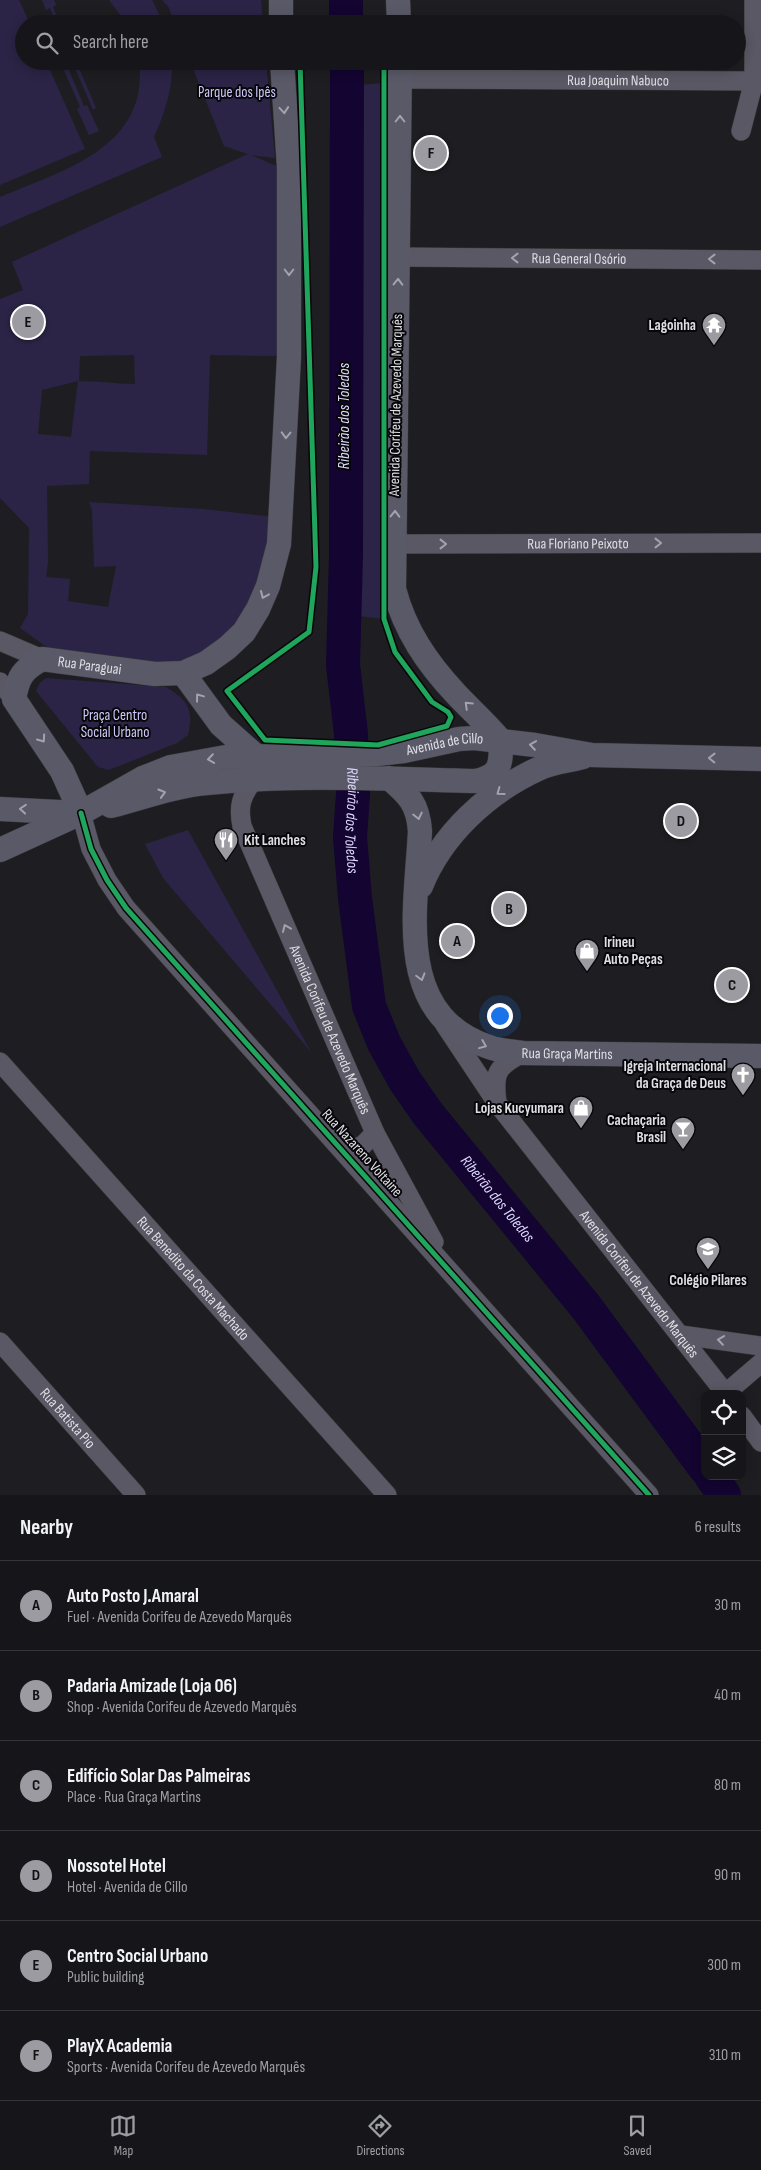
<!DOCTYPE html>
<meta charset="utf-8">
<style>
:root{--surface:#16161a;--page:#232327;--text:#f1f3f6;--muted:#9e9fa2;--line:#353539;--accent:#9b9ba1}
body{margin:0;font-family:"Sofia Sans Condensed",sans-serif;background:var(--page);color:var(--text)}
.controls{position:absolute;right:15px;bottom:15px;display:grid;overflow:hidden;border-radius:10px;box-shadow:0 2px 12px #0003}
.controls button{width:45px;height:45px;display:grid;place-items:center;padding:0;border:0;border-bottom:1px solid var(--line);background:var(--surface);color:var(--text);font:25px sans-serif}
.you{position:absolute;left:499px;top:1015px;width:18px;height:18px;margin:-12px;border:4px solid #fff;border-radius:50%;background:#1a73e8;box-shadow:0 0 0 8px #1a73e833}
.badge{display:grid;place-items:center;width:32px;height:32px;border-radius:50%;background:var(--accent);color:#111;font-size:16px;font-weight:700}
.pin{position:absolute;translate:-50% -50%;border:2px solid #fff;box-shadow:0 1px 5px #0006}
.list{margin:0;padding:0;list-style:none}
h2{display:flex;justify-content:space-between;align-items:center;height:65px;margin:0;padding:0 20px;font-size:21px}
h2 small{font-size:16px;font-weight:400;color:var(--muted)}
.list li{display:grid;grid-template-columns:32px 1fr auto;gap:15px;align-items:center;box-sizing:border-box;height:90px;padding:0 20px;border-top:1px solid var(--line)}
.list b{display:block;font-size:19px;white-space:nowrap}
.list p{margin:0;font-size:16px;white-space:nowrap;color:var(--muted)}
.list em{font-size:16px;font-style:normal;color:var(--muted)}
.icon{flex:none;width:28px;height:28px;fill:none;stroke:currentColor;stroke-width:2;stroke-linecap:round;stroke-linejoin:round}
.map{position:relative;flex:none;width:761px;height:1495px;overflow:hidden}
.search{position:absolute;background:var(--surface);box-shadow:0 2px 12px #0003;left:15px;right:15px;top:15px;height:55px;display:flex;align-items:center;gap:12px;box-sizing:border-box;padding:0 18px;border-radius:28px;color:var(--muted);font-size:19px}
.sheet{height:605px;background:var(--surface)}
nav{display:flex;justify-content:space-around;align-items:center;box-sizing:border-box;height:70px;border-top:1px solid var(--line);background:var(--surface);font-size:14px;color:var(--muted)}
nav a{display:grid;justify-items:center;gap:2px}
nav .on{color:var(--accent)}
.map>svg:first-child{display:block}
.green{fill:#2b2446;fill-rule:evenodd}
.water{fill:#130431}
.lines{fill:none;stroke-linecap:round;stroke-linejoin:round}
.river{stroke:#130431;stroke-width:34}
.minor-casing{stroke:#3a3a3c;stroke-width:20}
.major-casing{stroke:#3a3a3c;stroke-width:25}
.minor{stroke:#5a5864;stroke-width:19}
.major{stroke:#5a5968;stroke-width:24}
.cycleway-casing{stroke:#07070a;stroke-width:8}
.cycleway{stroke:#20a55d;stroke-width:5}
.oneway{stroke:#a3a3ad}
.oneway2{stroke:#a3a2ab}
.labels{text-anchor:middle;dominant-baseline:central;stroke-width:4;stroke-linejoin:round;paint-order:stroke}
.street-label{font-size:15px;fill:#dfdfe5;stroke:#07070a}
.park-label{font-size:15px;fill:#cfc8fc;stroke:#07070a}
.poi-label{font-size:15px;font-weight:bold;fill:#dfdfe5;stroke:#07070a;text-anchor:end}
.water-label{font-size:16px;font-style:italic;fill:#dcd7fb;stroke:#07070a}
</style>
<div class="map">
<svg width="761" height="1495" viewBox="0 0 761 1495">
<rect width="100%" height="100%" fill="#1e1e22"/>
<g class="green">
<polygon points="0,0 19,0 30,24 24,24 24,61 46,61 85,149 0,185"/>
<polygon points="42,0 54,0 56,5 53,7 60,24 56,24 50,8 46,10"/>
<polygon points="109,0 152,0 164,24 127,24"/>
<polygon points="162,0 261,0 263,24 175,24 168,6"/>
<polygon points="60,61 65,61 84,106 87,105 99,131 89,135 77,109 80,107"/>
<polygon points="72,61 76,61 96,108 93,110"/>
<path d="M 139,61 L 172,61 C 173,89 165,112 154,137 L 162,157 L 0,227 L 0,197 C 61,171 150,148 139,61 Z"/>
<path d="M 190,61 L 266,61 L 275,158 L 251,155 L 283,169 L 280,356 L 210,355 L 207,455 L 90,451 L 89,484 L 47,486 L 48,562 L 46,577 L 70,579 L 68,601 L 108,607 L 116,566 L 94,567 L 92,510 L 89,502 L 203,509 L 274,517 L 274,544 L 237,630 L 184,664 L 139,662 L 51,650 L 20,628 L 28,614 L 29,528 L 0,498 L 0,299 L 23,290 L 12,262 L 248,154 L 224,146 ZM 134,355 L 135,384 C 116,384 98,381 79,381 L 80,356 ZM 78,381 L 71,437 L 38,434 L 42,390 Z"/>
<polygon points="384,83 384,619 344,614 348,86"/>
<path d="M 46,678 L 166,687 C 188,700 194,710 188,735 L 177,743 L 109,770 L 98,767 L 36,691 L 40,683 Z"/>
<polygon points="188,830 311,1052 163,878 145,844"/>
</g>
<polygon class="water" points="340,0 346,0 346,24 341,24"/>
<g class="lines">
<g class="river">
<polyline points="346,0 346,24"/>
<path id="s1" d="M 347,61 L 346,555 L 343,665 L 351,734 L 353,794 L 350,837 L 355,898 L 369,1006 L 384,1043 L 405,1081 L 428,1114 L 586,1307 L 705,1468"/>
<polyline points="711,1476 724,1495"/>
</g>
<defs>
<g id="minor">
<path id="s2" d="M 400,79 L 754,81 L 754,0"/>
<polyline points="741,131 754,81"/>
<path id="s3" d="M 398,257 L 761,260"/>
<path id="s4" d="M 394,544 L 761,543"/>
<polyline points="0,641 42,659"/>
<polyline points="0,682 14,699"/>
<path id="s5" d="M 253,781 C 241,796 238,807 242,826 L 375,1133 L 434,1242"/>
<polyline points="81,813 91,849 107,880 126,908 649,1495"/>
<path id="s6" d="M 445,1025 L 497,1103 L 726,1394"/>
<path id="s7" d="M 0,1062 L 387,1495"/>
<path d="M 497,1102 C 493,1073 497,1066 523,1053"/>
<polyline points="344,1151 362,1146 375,1133"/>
<polyline points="681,1335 761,1346"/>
<path id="s8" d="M 0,1342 L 136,1495"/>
<polyline points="726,1393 761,1363"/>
<polyline points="742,1416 761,1442"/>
</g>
<g id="major">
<polyline points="281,0 281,24"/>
<polyline points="398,0 399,24"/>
<path d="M 400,61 L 394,589 C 405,631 427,663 456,694 C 471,710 487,724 501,741"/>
<polyline points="183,673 221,725 257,757"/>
<path id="s9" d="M 389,778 C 409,795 418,804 420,831 C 416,910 393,1015 489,1047 C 499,1051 512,1051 523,1053 L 761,1056"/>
<path d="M 111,806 C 142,798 174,786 207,783 C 296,774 387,779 476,781 C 501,775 501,765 501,741"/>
<polyline points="0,809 78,813"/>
<path id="s10" d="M 81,813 L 62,771 L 14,699 C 18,677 22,670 42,659 L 155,674 L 183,673 L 206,663 L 227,648 L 244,632 L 258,609 L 268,586 L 279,544 L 289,357 L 289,168 L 282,61"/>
<path id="s11" d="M 0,850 L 81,813 L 143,778 L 171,767 L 226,757 L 377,754 L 404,751 L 459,739 L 474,738 L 535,745 L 592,755 L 761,759"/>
<path d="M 421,886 C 442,834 488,792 538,769 C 552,762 569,761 583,757"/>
</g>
</defs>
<use href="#minor" class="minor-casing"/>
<use href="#major" class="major-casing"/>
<use href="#minor" class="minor"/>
<use href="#major" class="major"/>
<defs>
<g id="cycleway">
<polyline points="300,61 316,567 309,632 227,691 265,740 378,745 447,726 451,717 448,712 432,702 395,652 384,619 384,61"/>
<polyline points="81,813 91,849 107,880 126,908 649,1495"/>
</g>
</defs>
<use href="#cycleway" class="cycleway-casing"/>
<use href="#cycleway" class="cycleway"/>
</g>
<defs><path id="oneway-chevron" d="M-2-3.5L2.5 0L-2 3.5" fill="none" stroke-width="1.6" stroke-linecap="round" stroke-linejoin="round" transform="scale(1.25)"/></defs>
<g class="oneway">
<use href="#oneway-chevron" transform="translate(284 110) rotate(85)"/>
<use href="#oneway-chevron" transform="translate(400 119) rotate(-90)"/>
<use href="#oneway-chevron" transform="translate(289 272) rotate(90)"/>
<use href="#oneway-chevron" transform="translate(398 282) rotate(-89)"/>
<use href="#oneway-chevron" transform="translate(286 435) rotate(92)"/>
<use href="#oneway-chevron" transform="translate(395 514) rotate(-89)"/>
<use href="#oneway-chevron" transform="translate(264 595) rotate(113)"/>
<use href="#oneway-chevron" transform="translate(199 697) rotate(-127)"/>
<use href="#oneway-chevron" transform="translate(468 705) rotate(-136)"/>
<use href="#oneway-chevron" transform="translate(42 739) rotate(55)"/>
<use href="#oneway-chevron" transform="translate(533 745) rotate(-172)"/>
<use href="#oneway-chevron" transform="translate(712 758) rotate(-179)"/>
<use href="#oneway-chevron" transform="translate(211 759) rotate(172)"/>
<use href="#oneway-chevron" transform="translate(500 792) rotate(144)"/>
<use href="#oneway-chevron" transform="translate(162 793) rotate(-17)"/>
<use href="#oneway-chevron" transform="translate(23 809) rotate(-175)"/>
<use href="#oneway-chevron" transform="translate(418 816) rotate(77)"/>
<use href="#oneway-chevron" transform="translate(421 977) rotate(74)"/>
<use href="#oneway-chevron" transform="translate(483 1045) rotate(22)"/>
</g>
<g class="oneway2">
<use href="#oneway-chevron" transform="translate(515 258) rotate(-180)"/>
<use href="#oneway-chevron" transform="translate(712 259) rotate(-180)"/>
<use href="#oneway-chevron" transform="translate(658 543)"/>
<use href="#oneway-chevron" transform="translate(443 544)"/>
<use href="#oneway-chevron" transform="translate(286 928) rotate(-113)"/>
<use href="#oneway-chevron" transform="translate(721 1340) rotate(-172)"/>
</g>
<defs>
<symbol id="temple-pin" viewBox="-11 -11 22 30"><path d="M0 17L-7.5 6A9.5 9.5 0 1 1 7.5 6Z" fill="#9b9ba1" stroke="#07070a"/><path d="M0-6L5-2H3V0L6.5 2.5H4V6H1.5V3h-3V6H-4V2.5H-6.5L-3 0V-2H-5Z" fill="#fff"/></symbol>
<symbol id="restaurant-pin" viewBox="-11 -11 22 30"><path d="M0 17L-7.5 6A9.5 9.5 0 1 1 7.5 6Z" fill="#9b9ba1" stroke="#07070a"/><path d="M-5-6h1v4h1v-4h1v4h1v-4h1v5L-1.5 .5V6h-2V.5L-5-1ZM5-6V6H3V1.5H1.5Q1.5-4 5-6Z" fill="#fff"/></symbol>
<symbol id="shop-pin" viewBox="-11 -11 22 30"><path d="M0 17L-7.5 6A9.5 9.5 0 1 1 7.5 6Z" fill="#9b9ba1" stroke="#07070a"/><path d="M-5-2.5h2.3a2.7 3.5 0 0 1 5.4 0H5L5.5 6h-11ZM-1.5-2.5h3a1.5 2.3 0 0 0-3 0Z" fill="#fff"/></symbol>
<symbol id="church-pin" viewBox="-11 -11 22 30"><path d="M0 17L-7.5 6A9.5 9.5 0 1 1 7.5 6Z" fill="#9b9ba1" stroke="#07070a"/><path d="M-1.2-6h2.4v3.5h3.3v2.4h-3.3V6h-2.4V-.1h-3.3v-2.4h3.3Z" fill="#fff"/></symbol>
<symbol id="bar-pin" viewBox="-11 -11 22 30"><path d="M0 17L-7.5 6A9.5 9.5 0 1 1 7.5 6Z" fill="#9b9ba1" stroke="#07070a"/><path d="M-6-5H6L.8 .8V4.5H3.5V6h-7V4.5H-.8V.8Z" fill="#fff"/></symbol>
<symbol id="school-pin" viewBox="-11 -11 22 30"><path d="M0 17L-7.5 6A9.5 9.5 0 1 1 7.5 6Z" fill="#9b9ba1" stroke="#07070a"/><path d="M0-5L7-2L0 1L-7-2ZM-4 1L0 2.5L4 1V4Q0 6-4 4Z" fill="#fff"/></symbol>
</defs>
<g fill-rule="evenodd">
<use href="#temple-pin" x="700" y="311" width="28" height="38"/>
<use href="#restaurant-pin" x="212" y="826" width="28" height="38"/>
<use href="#shop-pin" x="573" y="937" width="28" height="38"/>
<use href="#church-pin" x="729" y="1061" width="28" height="38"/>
<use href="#shop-pin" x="567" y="1094" width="28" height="38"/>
<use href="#bar-pin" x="669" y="1115" width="28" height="38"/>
<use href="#school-pin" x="694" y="1235" width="28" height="38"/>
</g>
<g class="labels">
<g class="street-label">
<text stroke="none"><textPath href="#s2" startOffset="218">Rua Joaquim Nabuco</textPath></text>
<text stroke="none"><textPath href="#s3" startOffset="181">Rua General Osório</textPath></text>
<text transform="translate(396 405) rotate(-89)">Avenida Corifeu de Azevedo Marquês</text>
<text stroke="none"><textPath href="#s4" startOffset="184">Rua Floriano Peixoto</textPath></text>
<text stroke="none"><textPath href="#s10" startOffset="232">Rua Paraguai</textPath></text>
<text stroke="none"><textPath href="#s11" startOffset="466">Avenida de Cillo</textPath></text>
<text stroke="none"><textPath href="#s5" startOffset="270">Avenida Corifeu de Azevedo Marquês</textPath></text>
<text stroke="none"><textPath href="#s9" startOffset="391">Rua Graça Martins</textPath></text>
<text transform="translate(362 1153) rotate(48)">Rua Nazareno Voltaine</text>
<text stroke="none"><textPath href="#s7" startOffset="290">Rua Benedito da Costa Machado</textPath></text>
<text stroke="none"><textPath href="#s6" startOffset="324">Avenida Corifeu de Azevedo Marquês</textPath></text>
<text stroke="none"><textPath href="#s8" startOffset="102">Rua Batista Pio</textPath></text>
</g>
<g class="park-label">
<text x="237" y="92">Parque dos Ipês</text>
<text x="115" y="715">Praça Centro<tspan x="115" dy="17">Social Urbano</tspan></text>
</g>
<g class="poi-label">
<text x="696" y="325">Lagoinha</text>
<text x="244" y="840" text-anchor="start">Kit Lanches</text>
<text x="604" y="942" text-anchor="start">Irineu<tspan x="604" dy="17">Auto Peças</tspan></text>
<text x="726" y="1066">Igreja Internacional<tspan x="726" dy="17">da Graça de Deus</tspan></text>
<text x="564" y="1108">Lojas Kucyumara</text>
<text x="666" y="1120">Cachaçaria<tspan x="666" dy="17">Brasil</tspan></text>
<text x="708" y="1280" text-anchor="middle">Colégio Pilares</text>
</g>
<g class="water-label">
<text transform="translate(344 416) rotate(-90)">Ribeirão dos Toledos</text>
<text stroke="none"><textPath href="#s1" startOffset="760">Ribeirão dos Toledos</textPath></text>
<text stroke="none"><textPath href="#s1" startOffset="1180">Ribeirão dos Toledos</textPath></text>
</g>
</g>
</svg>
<div class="controls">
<button><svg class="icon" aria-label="locate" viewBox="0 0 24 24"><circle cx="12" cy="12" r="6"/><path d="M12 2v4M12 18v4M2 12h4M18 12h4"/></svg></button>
<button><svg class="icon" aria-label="layers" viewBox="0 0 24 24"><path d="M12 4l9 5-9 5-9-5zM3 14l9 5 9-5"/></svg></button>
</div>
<div class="you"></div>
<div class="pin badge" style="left:457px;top:941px">A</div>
<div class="pin badge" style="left:509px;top:909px">B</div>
<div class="pin badge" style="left:732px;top:985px">C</div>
<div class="pin badge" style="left:681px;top:821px">D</div>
<div class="pin badge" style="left:28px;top:322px">E</div>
<div class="pin badge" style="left:431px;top:153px">F</div>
<div class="search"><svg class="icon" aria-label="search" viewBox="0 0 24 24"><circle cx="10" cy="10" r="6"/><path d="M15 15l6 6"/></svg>Search here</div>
</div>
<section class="sheet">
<h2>Nearby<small>6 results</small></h2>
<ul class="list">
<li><span class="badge">A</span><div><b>Auto Posto J.Amaral</b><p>Fuel · Avenida Corifeu de Azevedo Marquês</p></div><em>30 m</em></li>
<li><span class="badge">B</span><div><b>Padaria Amizade (Loja 06)</b><p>Shop · Avenida Corifeu de Azevedo Marquês</p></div><em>40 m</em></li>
<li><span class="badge">C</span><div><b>Edifício Solar Das Palmeiras</b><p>Place · Rua Graça Martins</p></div><em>80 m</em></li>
<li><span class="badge">D</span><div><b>Nossotel Hotel</b><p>Hotel · Avenida de Cillo</p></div><em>90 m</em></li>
<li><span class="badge">E</span><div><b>Centro Social Urbano</b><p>Public building</p></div><em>300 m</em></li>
<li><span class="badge">F</span><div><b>PlayX Academia</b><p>Sports · Avenida Corifeu de Azevedo Marquês</p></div><em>310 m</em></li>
</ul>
</section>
<nav>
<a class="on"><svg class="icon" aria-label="map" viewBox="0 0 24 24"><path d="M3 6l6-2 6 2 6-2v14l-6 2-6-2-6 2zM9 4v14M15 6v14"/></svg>Map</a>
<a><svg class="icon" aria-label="directions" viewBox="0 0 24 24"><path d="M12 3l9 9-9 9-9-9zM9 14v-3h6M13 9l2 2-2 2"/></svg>Directions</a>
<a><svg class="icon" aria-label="saved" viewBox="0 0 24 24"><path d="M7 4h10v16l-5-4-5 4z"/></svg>Saved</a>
</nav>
